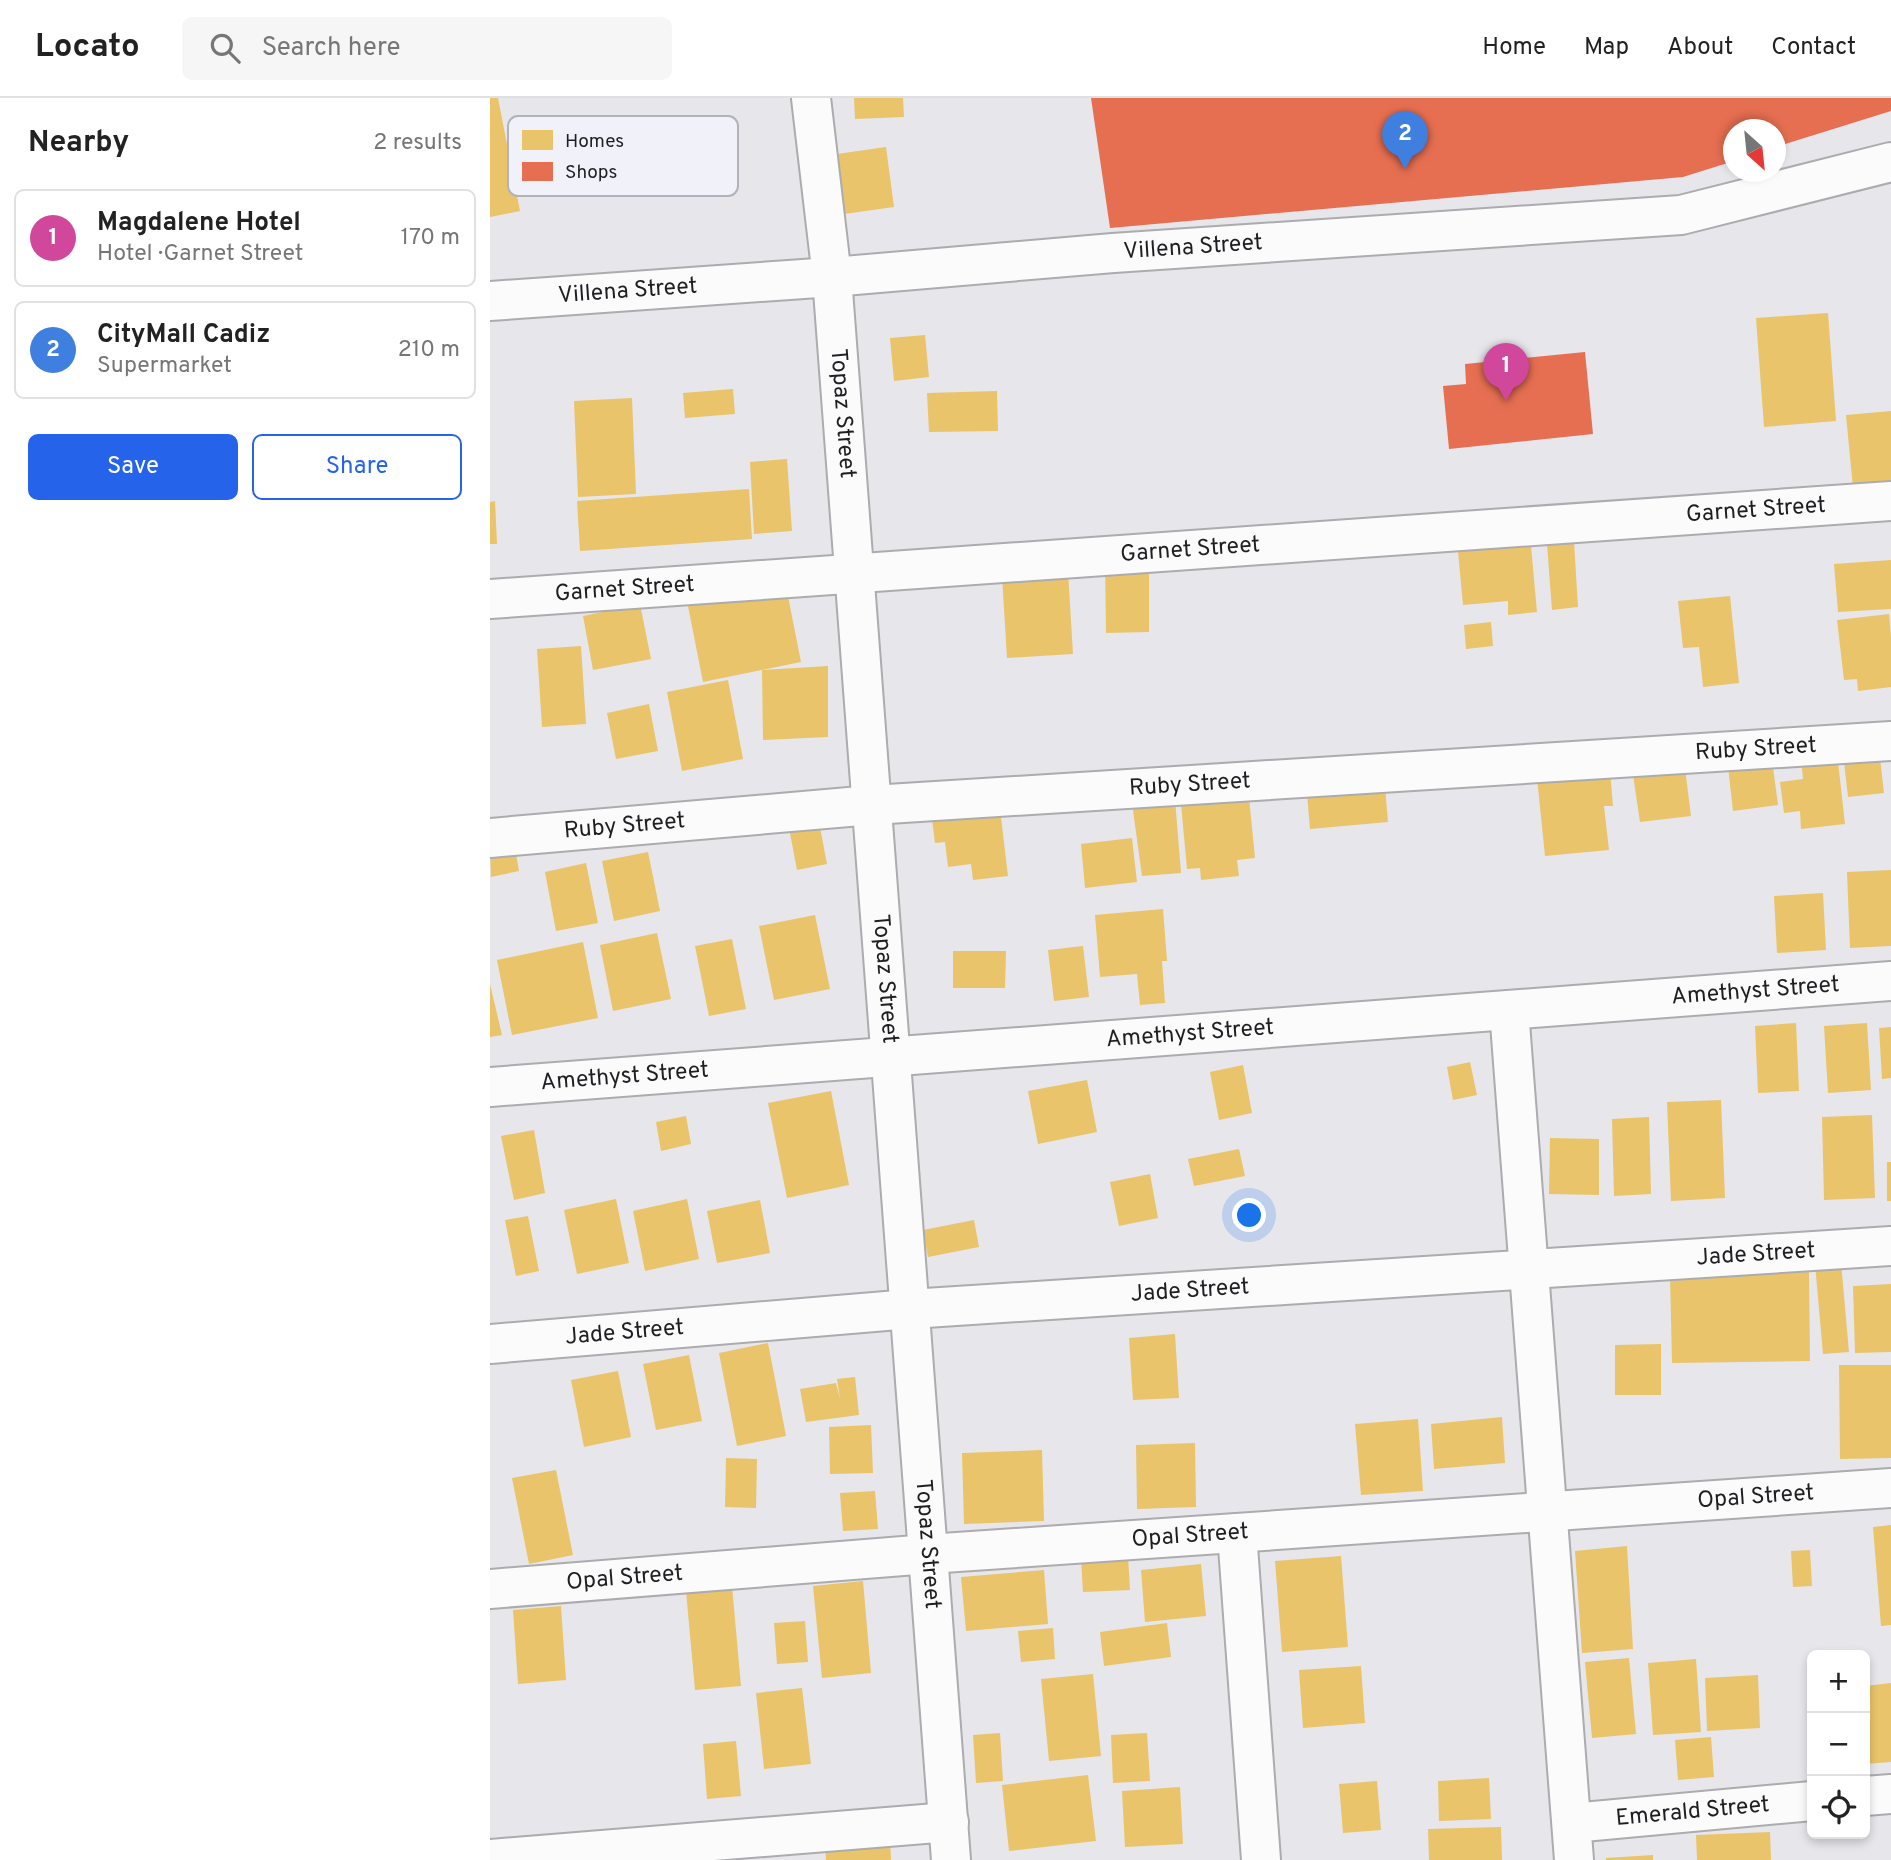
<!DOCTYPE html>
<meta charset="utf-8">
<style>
:root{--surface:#fff;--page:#f6f6f6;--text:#222;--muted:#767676;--line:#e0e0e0;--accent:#2563eb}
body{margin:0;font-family:Overpass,sans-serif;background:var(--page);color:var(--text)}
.controls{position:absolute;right:21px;bottom:21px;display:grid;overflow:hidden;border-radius:10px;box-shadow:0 4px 10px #0003}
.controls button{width:63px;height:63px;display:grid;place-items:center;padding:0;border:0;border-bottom:2px solid var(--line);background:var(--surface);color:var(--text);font:35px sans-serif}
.compass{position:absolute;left:1233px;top:21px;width:63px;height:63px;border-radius:50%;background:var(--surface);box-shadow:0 4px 10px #0003;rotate:153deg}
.you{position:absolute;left:760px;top:1118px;width:24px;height:24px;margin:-18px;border:5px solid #fff;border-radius:50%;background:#1a73e8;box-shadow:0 0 0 10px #1a73e833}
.badge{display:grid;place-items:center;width:46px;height:46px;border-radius:50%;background:var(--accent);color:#fff;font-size:23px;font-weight:700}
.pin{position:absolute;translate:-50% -58px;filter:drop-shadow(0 2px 4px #0008)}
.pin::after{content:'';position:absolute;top:37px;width:24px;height:21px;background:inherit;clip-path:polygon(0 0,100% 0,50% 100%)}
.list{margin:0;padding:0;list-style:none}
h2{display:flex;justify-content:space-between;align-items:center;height:91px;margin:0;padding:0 28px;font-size:30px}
h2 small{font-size:23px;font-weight:400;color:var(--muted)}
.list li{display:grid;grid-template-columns:46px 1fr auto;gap:21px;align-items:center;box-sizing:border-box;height:98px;margin:0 14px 14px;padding:0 14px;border:2px solid var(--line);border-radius:10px}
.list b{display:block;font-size:26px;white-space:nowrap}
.list p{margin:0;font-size:23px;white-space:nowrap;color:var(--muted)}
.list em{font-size:23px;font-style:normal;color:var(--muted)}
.actions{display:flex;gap:14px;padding:21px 28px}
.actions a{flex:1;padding:16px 0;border:2px solid var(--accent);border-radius:10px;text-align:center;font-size:24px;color:var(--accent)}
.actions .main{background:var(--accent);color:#fff}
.icon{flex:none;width:38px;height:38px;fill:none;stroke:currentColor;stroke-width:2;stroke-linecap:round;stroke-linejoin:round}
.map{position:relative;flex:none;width:1401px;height:1762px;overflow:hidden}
header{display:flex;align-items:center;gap:42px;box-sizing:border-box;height:98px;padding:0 35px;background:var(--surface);border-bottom:2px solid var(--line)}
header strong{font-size:33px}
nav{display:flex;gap:38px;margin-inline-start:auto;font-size:24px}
.search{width:490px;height:63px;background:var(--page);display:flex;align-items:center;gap:18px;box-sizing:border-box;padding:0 24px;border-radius:10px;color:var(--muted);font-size:26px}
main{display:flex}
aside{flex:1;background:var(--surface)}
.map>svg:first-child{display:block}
.homes{fill:#e9c46a}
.shops{fill:#e76f51}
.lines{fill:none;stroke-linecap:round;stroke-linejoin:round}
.minor-casing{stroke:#acacaf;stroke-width:42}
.secondary-casing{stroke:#acacaf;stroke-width:42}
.minor{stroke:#fbfbfc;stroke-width:38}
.secondary{stroke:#fbfbfc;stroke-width:38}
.labels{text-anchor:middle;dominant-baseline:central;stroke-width:7;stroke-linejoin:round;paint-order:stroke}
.street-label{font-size:23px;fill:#1f1f22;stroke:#f1f1fa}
.key{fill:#f1f1fa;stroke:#b2b2b9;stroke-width:2}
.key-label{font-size:19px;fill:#1f1f22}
</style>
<header>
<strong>Locato</strong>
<div class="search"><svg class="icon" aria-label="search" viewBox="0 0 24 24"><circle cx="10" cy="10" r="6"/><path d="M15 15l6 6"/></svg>Search here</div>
<nav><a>Home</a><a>Map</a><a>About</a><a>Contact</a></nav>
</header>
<main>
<aside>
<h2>Nearby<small>2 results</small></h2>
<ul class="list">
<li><span class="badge" style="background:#d1479c">1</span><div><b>Magdalene Hotel</b><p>Hotel · Garnet Street</p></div><em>170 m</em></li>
<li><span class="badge" style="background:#3f7fe0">2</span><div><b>CityMall Cadiz</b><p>Supermarket</p></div><em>210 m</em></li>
</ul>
<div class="actions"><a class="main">Save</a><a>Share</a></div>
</aside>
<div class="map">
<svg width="1401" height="1762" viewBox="0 0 1401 1762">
<rect width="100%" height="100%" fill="#e6e6eb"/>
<g class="homes">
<polygon points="0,0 8,0 30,113 0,119"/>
<polygon points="364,0 413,0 414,19 365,21"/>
<polygon points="396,49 404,109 347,117 340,57"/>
<polygon points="1338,215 1346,323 1274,329 1266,220"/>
<polygon points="435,237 439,279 404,283 400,240"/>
<polygon points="243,291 245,316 195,320 193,295"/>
<polygon points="507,293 508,333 439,334 437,295"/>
<polygon points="142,300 146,396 88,399 84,303"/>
<polygon points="1401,313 1401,386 1363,390 1356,317"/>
<polygon points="297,361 302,433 264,436 260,364"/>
<polygon points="259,391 262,441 90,453 87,403"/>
<polygon points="5,403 7,446 0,446 0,404"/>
<polygon points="1040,437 1047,514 1018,517 1018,503 973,507 967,443"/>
<polygon points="1084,444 1088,509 1062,512 1057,446"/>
<polygon points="659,459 659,534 616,535 615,460"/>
<polygon points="1401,462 1401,511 1348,514 1344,466"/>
<polygon points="578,474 583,556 517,560 512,478"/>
<polygon points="296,488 311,564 213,584 198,508"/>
<polygon points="1240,498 1249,585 1213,589 1209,549 1193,550 1188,503"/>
<polygon points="150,506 161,561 103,572 93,518"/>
<polygon points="1399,516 1401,538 1401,589 1368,593 1367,581 1354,582 1347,522"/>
<polygon points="1001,524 1003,548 976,551 974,527"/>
<polygon points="91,548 96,626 52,629 47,551"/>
<polygon points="338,568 338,639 273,642 272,572"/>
<polygon points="238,582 253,661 192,673 177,594"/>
<polygon points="159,606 168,653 126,661 117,615"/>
<polygon points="1346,646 1355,726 1311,731 1310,713 1294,715 1290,684 1313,681 1310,650"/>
<polygon points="1389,651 1394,695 1358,699 1353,655"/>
<polygon points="1281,654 1288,707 1243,713 1237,660"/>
<polygon points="1195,670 1201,718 1150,724 1143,677"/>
<polygon points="1120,673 1123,708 1114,708 1119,752 1055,758 1047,680"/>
<polygon points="894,677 898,724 820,731 816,684"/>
<polygon points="759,699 765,760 747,762 749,778 711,782 710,770 697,771 691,706"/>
<polygon points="685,701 691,775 652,778 642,705"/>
<polygon points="510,711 518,778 483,782 481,766 458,769 455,744 445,745 442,721"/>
<polygon points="329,724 337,766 307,772 299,730"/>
<polygon points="642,740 647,784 595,790 591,746"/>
<polygon points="24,744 29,773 1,779 0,749"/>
<polygon points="158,754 170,813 124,823 112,763"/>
<polygon points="96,765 108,825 66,833 55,774"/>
<polygon points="1401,772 1401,848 1360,850 1357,774"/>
<polygon points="1333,795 1336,852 1287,855 1284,798"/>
<polygon points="673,811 677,863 672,863 675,905 650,907 647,876 610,879 605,817"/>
<polygon points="325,817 340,891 284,902 269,828"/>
<polygon points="167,835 181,901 123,913 110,847"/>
<polygon points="242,841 256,911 219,918 205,848"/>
<polygon points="93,844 108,920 22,937 7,862"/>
<polygon points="593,848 599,899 564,903 558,852"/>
<polygon points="463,853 516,853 515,890 463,890"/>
<polygon points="0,886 12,937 0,939"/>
<polygon points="1306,925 1309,993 1268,995 1265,928"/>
<polygon points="1377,925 1381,992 1338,995 1334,928"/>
<polygon points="1401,929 1401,980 1392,981 1389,930"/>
<polygon points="980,964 987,997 963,1002 957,969"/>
<polygon points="753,967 762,1015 729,1022 720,974"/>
<polygon points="597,982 607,1034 548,1046 538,993"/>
<polygon points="341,993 359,1087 297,1100 278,1005"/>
<polygon points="1231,1002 1235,1100 1181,1103 1177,1004"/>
<polygon points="1382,1017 1385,1100 1334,1102 1332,1019"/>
<polygon points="196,1018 201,1046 171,1053 166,1024"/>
<polygon points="1159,1019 1161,1096 1124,1098 1122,1021"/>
<polygon points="44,1032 55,1095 24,1102 11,1038"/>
<polygon points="1060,1040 1109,1041 1109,1097 1059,1096"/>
<polygon points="749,1051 755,1078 704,1088 698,1061"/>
<rect x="1397" y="1064" width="4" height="39"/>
<polygon points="660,1076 668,1120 629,1128 620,1084"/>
<polygon points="126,1101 139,1165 87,1176 74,1112"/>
<polygon points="197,1101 209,1161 155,1173 143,1113"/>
<polygon points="270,1102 280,1155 227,1165 217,1113"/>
<polygon points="38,1118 49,1173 26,1178 15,1122"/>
<polygon points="484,1122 489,1149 438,1159 433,1132"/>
<polygon points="1351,1164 1359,1254 1333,1256 1325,1166"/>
<polygon points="1319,1174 1320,1263 1182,1265 1180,1177"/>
<polygon points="1401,1186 1401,1254 1365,1255 1363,1188"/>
<polygon points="685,1236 689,1300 643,1302 639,1240"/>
<polygon points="278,1245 296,1338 247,1348 229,1255"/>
<polygon points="1171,1246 1171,1297 1125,1297 1125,1247"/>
<polygon points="199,1257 212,1323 166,1332 153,1266"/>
<polygon points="1349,1267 1401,1267 1401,1360 1350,1361"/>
<polygon points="128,1273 141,1339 94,1349 81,1282"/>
<polygon points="365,1279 369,1317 316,1324 310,1291 346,1285 350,1301 347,1281"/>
<polygon points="1012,1319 1015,1365 944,1371 941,1326"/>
<polygon points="928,1321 933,1393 871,1397 865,1326"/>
<polygon points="381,1327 383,1375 340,1376 339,1329"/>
<polygon points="705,1345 706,1409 647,1411 646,1347"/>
<polygon points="552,1352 554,1423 474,1426 472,1355"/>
<polygon points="236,1360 267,1361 266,1410 235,1409"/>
<polygon points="66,1372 83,1457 39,1466 22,1380"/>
<polygon points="385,1393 388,1431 353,1433 350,1395"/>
<polygon points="1401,1427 1401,1527 1391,1528 1383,1429"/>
<polygon points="1137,1448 1143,1551 1092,1555 1085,1453"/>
<polygon points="1320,1452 1322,1488 1303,1489 1301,1453"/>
<polygon points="638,1458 640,1492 593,1494 591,1461"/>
<polygon points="851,1458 858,1549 792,1554 785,1463"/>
<polygon points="711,1466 716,1518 655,1524 651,1472"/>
<polygon points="554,1472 558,1526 476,1533 471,1479"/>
<polygon points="373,1483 381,1575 332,1580 323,1488"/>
<polygon points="242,1488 251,1588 205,1592 196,1493"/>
<polygon points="71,1508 76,1582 28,1586 23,1512"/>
<polygon points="315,1523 318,1564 287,1566 284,1525"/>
<polygon points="677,1525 681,1559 614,1568 610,1534"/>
<polygon points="563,1530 565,1561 531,1564 528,1533"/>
<polygon points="1139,1560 1146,1636 1102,1640 1095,1564"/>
<polygon points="1206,1561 1211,1634 1163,1637 1158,1565"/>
<polygon points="871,1568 875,1625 813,1630 809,1572"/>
<polygon points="603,1576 611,1658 559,1663 551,1581"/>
<polygon points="1268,1577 1270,1630 1217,1633 1215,1580"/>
<polygon points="1401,1585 1401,1664 1375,1666 1375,1588"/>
<polygon points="312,1590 321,1666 274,1671 266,1595"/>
<polygon points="510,1635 513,1683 486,1685 483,1637"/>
<polygon points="657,1635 660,1683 623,1685 621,1637"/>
<polygon points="1221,1639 1224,1679 1188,1682 1185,1642"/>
<polygon points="246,1643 251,1698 217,1701 213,1646"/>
<polygon points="598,1677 606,1743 519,1753 512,1687"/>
<polygon points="999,1680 1001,1721 949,1723 948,1683"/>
<polygon points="887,1683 891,1732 853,1735 849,1686"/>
<polygon points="690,1689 693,1746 635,1749 632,1693"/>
<polygon points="1011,1729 1012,1762 939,1762 938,1731"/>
<polygon points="1280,1734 1281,1762 1207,1762 1206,1737"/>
<polygon points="400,1740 401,1762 336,1762 335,1745"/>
<polygon points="1163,1757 1163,1762 1116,1762 1116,1760"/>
</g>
<g class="shops">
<polygon points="601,0 1401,0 1401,13 1286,49 1286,32 1244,32 1244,63 1193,79 620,130"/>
<polygon points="1095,254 1103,336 959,351 953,288 976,286 975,266"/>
</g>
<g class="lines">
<defs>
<g id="minor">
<path id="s1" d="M 321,0 L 342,179 L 461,1762"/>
<path id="s2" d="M 0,501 L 1401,403"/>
<path id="s3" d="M 0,740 L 382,707 L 1401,643"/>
<polyline points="1019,912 1084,1762"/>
<path id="s4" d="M 0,989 L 1401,883"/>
<path id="s5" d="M 0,1246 L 420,1211 L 1401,1148"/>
<polyline points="747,1435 771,1762"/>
<path id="s6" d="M 0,1491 L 438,1456 L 1401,1390"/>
<polyline points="1375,1698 1401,1696"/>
<path id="s7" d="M 1082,1725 L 1322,1703"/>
<polyline points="0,1761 459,1724"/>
</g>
<g id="secondary">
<path id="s8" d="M 0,203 L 342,179 L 623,155 L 1191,117 L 1401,64"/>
</g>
</defs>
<use href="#minor" class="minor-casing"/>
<use href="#secondary" class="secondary-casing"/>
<use href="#minor" class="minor"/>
<use href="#secondary" class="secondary"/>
</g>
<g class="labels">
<g class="street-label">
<text stroke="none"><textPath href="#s8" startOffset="705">Villena Street</textPath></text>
<text stroke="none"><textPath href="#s8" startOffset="138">Villena Street</textPath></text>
<text stroke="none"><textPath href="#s1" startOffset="317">Topaz Street</textPath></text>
<text stroke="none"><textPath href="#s2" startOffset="1269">Garnet Street</textPath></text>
<text stroke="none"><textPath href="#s2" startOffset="702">Garnet Street</textPath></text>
<text stroke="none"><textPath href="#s2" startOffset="135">Garnet Street</textPath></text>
<text stroke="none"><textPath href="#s3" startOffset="1269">Ruby Street</textPath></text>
<text stroke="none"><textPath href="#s3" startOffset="702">Ruby Street</textPath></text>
<text stroke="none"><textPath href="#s3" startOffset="135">Ruby Street</textPath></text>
<text stroke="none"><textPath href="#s1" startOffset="884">Topaz Street</textPath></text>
<text stroke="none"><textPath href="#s4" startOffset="1269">Amethyst Street</textPath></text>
<text stroke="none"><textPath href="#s4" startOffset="702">Amethyst Street</textPath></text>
<text stroke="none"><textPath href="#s4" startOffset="135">Amethyst Street</textPath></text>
<text stroke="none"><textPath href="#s5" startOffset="1269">Jade Street</textPath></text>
<text stroke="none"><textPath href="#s5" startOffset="702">Jade Street</textPath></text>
<text stroke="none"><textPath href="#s5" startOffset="135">Jade Street</textPath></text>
<text stroke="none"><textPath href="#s6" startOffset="1269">Opal Street</textPath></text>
<text stroke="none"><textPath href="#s6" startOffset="702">Opal Street</textPath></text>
<text stroke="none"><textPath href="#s1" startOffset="1451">Topaz Street</textPath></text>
<text stroke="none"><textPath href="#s6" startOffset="135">Opal Street</textPath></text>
<text stroke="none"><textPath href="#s7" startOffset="121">Emerald Street</textPath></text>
</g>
</g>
<rect x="18" y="18" width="230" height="80" rx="10" class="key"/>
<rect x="32" y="32" width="31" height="20" fill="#e9c46a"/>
<rect x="32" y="64" width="31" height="19" fill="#e76f51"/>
<g class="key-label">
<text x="75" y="49">Homes</text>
<text x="75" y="80">Shops</text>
</g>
</svg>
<div class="controls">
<button>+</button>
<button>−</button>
<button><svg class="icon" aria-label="locate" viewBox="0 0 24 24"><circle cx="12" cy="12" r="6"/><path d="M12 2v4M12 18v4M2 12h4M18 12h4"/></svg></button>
</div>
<svg class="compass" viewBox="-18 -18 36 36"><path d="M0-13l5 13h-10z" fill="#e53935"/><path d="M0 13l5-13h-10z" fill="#767676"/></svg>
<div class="you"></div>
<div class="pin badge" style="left:1016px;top:303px;background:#d1479c">1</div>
<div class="pin badge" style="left:915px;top:71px;background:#3f7fe0">2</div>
</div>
</main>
